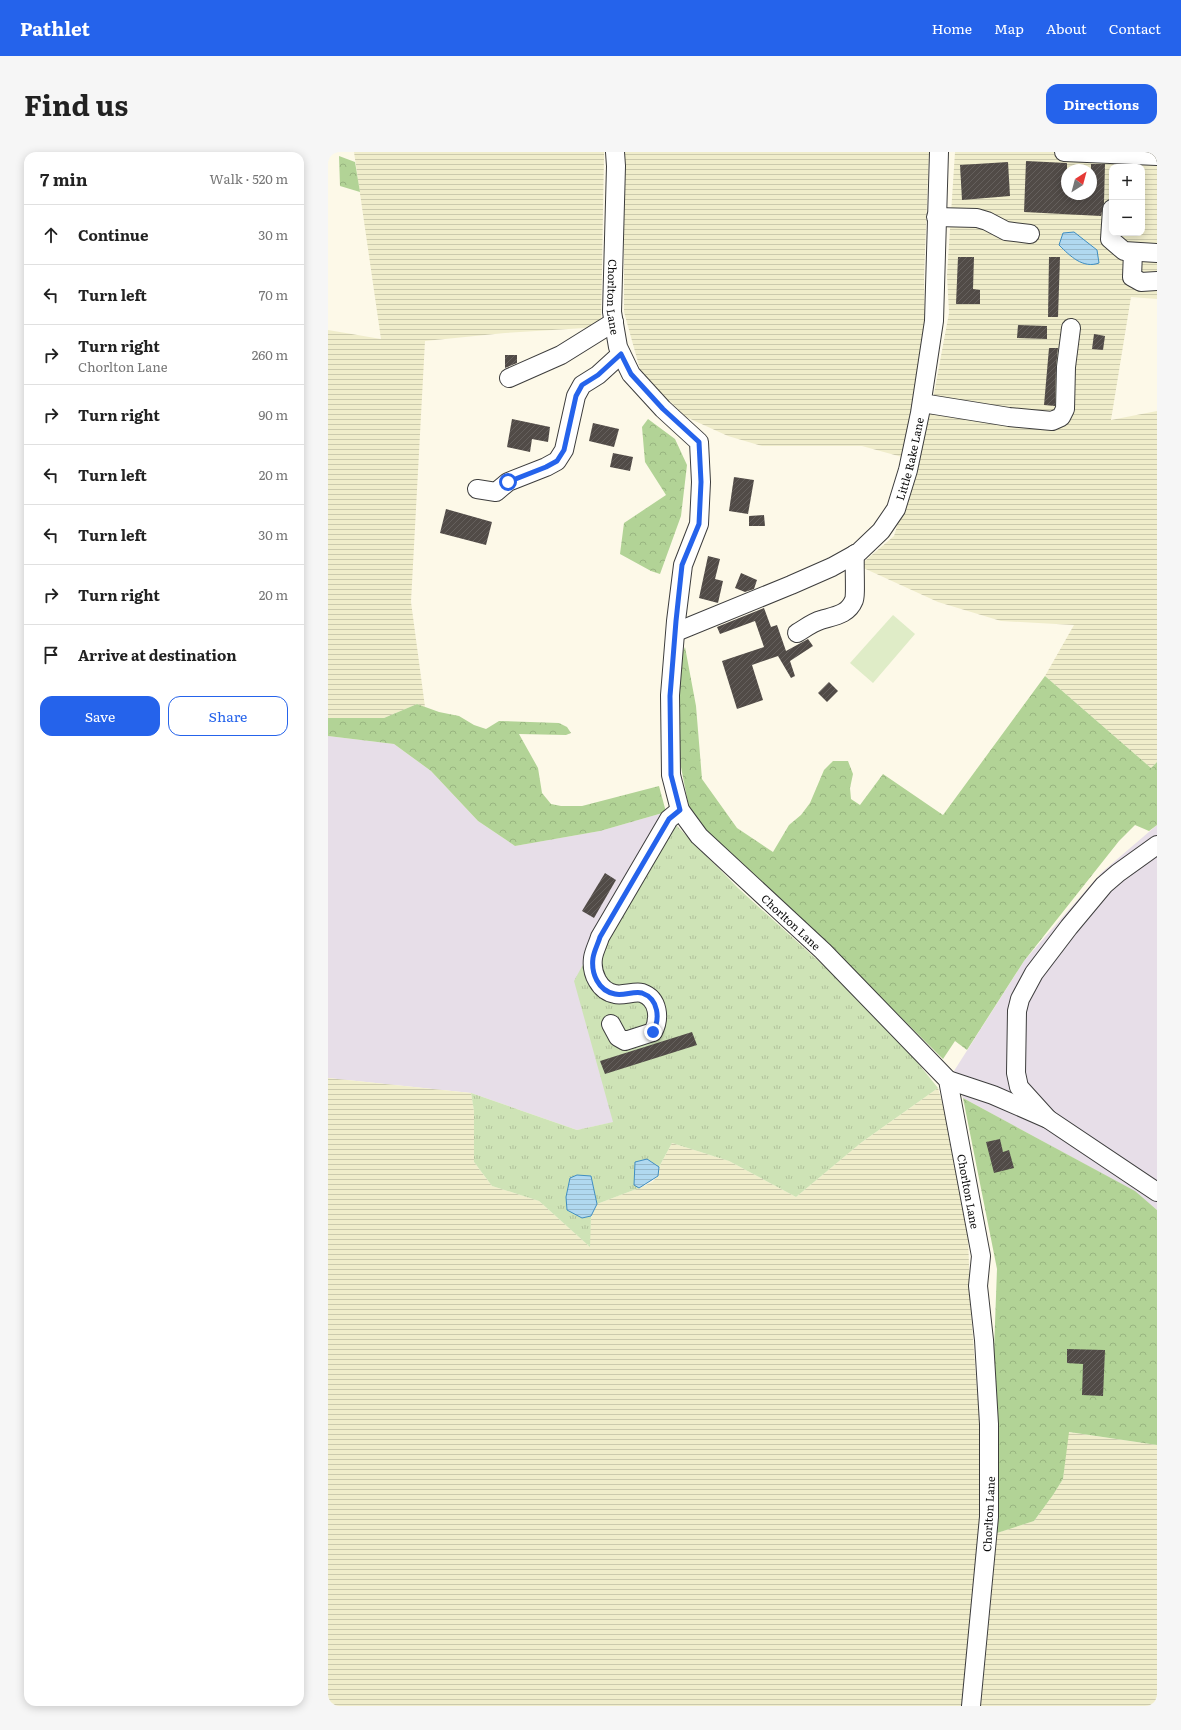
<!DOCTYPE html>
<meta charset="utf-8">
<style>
:root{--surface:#fff;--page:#f6f6f6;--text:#222;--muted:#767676;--line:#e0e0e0;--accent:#2563eb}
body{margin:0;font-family:Literata,serif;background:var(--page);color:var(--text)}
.controls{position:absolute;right:12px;top:12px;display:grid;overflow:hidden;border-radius:8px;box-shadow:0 2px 10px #0003}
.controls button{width:36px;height:36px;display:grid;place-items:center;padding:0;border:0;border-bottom:1px solid var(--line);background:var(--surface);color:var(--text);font:20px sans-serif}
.compass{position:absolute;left:733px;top:12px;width:36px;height:36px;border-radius:50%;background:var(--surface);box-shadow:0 2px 10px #0003;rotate:36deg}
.stop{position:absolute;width:12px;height:12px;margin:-9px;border:3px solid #2563eb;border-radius:50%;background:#fff}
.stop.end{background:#2563eb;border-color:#fff;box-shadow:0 1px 4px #0008}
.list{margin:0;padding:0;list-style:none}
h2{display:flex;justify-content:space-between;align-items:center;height:52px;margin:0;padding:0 16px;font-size:17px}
h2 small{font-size:13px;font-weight:400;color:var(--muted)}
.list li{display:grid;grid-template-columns:26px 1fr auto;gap:12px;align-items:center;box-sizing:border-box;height:60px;padding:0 16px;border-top:1px solid var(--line)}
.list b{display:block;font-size:15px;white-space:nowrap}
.list p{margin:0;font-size:13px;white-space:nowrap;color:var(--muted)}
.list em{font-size:13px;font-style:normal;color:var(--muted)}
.actions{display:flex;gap:8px;padding:12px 16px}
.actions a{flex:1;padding:9px 0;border:1px solid var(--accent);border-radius:12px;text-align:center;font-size:14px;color:var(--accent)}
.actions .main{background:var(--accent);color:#fff}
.icon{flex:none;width:22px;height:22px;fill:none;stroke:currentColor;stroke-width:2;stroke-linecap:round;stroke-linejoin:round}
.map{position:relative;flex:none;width:829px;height:1554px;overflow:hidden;border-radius:12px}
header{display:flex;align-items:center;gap:24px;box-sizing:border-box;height:56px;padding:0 20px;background:var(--accent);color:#fff}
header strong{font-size:19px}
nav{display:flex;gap:22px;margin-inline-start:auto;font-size:14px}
.intro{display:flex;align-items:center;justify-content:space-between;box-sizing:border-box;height:96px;padding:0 24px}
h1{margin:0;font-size:28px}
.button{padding:10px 18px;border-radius:12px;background:var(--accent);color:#fff;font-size:14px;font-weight:700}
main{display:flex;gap:24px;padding:0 24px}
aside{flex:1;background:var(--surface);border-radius:12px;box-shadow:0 2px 10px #0003}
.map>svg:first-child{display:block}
.industrial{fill:#e7dee8}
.farmland{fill:url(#farmland-rules);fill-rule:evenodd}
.grass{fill:url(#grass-tufts)}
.forest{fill:url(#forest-crowns)}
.pitch{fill:#dfecc7}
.water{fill:url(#water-rules);stroke:#3f8dc0}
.building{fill:url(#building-hatch)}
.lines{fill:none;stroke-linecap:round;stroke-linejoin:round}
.minor-casing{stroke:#3d3d3d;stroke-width:20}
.minor{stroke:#fff;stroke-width:18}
.route{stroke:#2563eb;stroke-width:5}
.labels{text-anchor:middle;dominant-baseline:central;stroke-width:4;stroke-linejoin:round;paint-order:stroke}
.street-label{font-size:11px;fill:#0a0a0a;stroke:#fff}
</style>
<header>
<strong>Pathlet</strong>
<nav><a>Home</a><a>Map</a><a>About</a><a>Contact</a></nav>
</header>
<div class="intro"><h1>Find us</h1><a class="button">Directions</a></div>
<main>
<aside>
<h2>7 min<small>Walk · 520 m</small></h2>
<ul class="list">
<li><svg class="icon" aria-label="ahead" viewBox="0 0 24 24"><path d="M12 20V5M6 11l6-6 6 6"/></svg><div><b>Continue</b></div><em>30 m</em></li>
<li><svg class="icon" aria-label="left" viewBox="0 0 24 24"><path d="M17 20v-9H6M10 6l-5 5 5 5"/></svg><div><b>Turn left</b></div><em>70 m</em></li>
<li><svg class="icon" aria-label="right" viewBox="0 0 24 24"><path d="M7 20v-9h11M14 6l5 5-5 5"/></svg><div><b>Turn right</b><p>Chorlton Lane</p></div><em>260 m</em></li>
<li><svg class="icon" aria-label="right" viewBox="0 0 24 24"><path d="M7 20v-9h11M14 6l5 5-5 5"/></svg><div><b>Turn right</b></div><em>90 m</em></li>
<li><svg class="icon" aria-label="left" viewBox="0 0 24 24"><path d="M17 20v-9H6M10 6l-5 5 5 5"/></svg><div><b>Turn left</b></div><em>20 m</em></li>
<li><svg class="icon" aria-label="left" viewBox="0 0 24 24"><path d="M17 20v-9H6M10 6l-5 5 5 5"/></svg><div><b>Turn left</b></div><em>30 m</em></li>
<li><svg class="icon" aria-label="right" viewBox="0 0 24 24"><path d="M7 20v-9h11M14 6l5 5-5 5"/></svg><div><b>Turn right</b></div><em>20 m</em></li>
<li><svg class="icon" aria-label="arrive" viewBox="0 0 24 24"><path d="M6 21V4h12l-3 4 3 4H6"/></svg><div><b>Arrive at destination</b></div></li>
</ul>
<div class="actions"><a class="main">Save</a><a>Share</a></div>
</aside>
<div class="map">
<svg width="829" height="1554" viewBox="0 0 829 1554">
<defs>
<pattern id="farmland-rules" width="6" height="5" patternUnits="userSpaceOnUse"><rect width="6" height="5" fill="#f0edcb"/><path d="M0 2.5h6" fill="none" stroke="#cccaad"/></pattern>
<pattern id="grass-tufts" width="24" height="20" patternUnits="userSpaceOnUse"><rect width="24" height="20" fill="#cee3b6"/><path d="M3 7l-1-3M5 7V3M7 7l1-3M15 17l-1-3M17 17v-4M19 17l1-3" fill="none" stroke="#b0c19b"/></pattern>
<pattern id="forest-crowns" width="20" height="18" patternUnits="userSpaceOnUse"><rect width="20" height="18" fill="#b2d396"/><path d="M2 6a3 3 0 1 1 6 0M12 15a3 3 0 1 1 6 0" fill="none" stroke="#98b480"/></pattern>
<pattern id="water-rules" width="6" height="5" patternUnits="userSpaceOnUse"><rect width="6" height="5" fill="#b1d9f0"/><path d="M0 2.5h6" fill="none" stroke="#97b9cc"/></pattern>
<pattern id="building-hatch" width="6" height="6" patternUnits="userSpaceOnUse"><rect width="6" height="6" fill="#514b47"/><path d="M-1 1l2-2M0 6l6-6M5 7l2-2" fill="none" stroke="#65605d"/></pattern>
</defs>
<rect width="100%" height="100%" fill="#fdf9e8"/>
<g class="industrial">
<polygon points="0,584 66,592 103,619 150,669 187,694 272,679 338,660 286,970 249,978 143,941 0,926"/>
<polygon points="829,673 829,1058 806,1039 635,946 626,919 696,809 773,721"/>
</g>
<g class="farmland">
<polygon points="26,0 276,0 276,3 273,175 177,181 97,189 83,450 97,555 89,552 56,566 0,566 0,178 53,187"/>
<polygon points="296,0 601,0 596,125 597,186 574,305 534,294 434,294 400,284 358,265 313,221 296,160"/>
<path d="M 627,0 L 829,0 L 829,147 L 803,145 L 783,268 L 829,259 L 829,610 L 823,616 L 717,524 L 746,473 L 673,469 L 610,450 L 531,414 L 566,384 L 602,263 L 621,161 L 619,123 ZM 784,15 L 814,15 L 814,81 L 784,81 ZM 739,18 L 763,18 L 763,42 L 739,42 Z"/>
<polygon points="0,926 143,941 146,959 146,1010 164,1034 211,1049 261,1094 263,1064 269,1052 311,1036 324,1030 330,1024 331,1015 344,991 401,1009 468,1045 534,990 610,936 618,964 640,1080 642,1147 649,1240 655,1273 653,1370 637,1554 0,1554"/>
<polygon points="740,1280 829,1293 829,1554 653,1554 669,1381 706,1369 725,1343 735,1327"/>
</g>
<polygon class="grass" points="338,660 350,675 410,736 498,816 573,890 610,936 534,990 468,1045 401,1009 344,991 331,1015 319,1007 307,1010 306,1032 311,1036 269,1052 263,1024 254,1066 263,1064 262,1095 211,1049 164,1034 146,1010 146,959 143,941 249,978 285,970 246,829"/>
<g class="forest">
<polygon points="11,4 27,10 32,40 12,34"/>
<polygon points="320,267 347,287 359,313 353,364 332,422 323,419 292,402 296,371 338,343 317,310 314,275"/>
<polygon points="357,495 368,554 374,627 409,676 445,700 461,673 473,663 482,651 496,618 505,609 520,609 525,622 522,636 523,647 532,653 555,622 615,663 717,524 823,616 829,610 829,673 821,679 807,673 791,689 696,809 639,898 627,889 615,907 520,813 383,685 361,656 352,610 351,509"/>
<polygon points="89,552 111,560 131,564 146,573 158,577 171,569 231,571 239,575 243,581 238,583 191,582 210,616 214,641 223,652 233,654 254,654 331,634 338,660 272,679 187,694 150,669 103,619 66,592 0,584 0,566 56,566"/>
<polygon points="635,946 807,1039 829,1058 829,1293 741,1280 735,1327 725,1343 706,1369 669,1381 666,1199 669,1117"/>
</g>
<polygon class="pitch" points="565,463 587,482 545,531 522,511"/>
<g class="water">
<path d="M 746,80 L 769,98 L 771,111 C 755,117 742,104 731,93 L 735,81 Z"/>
<polygon points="319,1007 331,1015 330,1024 311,1036 306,1033 307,1010"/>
<polygon points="249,1023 263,1024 269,1052 263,1064 254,1066 239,1058 238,1045 242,1026"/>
</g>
<g class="building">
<polygon points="698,9 739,11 739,42 763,42 763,12 777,12 776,51 773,64 696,60"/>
<polygon points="680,10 682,44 634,48 632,13"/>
<polygon points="630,105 646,105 645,137 652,138 652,152 628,152"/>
<polygon points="721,105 732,105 730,165 720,165"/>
<polygon points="690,173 719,174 719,187 689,186"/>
<polygon points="766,182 777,184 775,198 764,197"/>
<polygon points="721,196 730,196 728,215 727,254 716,253"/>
<polygon points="177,203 189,203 189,211 177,216"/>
<polygon points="184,267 222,275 220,290 204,287 202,300 179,295"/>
<polygon points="265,271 291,277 286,295 261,289"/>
<polygon points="285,301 305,305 302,319 282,315"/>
<polygon points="406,325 426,328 420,362 401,359"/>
<polygon points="118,357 164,370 158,393 112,381"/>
<polygon points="436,363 437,374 421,374 421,364"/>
<polygon points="380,404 392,407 387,427 395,429 390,451 371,446"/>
<polygon points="413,421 429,428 426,437 417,440 407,436"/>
<polygon points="436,456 443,475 449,473 458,499 480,487 485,494 462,509 467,524 463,526 450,504 424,513 435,548 409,557 394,509 436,495 427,469 392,482 389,475"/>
<polygon points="501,530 510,539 499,550 490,541"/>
<polygon points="277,721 288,728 266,766 254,759"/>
<polygon points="364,880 369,893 277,922 272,909"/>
<polygon points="672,987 675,1000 681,998 686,1016 666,1021 658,990"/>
<polygon points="739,1197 777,1198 775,1244 754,1243 755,1212 739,1211"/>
</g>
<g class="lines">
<defs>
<g id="minor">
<path id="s1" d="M 287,0 L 288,14 L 284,160 L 290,195 L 303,222 L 335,257 L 371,290 L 373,330 L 371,372 L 355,413 L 348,469 L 342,543 L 343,623 L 352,658 L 371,684 L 495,799 L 620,928 L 653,1104 L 650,1134 L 656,1188 L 661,1272 L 661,1365 L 643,1554"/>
<polyline points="736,0 829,4"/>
<polyline points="784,57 782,87 796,99 829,101"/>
<polyline points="608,65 649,66 659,69 678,79 702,82"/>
<polyline points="805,100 804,125 813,130 829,129"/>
<polyline points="181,226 233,203 286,170"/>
<polyline points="594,251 681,265 724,269 733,265 737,257 738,215 743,176"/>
<polyline points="149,337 168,340 180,330 218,315 229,309 236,298 248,244 254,233 270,223 293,202"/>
<path id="s2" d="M 348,480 L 463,433 L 504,415 L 531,400 L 553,379 L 568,357 L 580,318 L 592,261 L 606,169 L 611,0"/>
<path d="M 469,481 C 476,477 485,470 493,468 C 506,464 520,463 526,448 C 528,445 526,411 527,402"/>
<path d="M 283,872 L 290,885 L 297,889 L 325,880 C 332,867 331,847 314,841 C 306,839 295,844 287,842 C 271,839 263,821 265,806 C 266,799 270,792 272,785 L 341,667 L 352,658"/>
<polyline points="620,928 665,943 720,967 829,1040"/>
<polyline points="720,967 691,935 688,921 689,859 692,847 706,821 741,775 776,733 790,721 829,693"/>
</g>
</defs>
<use href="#minor" class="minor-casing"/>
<use href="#minor" class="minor"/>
</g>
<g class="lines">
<path class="route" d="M 180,330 L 218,315 L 229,309 L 236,298 L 248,244 L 254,233 L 270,223 L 293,202 L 303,222 L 335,257 L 371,290 L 373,330 L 371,372 L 354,413 L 348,469 L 342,544 L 343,623 L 352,658 L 341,667 L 272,785 C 270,792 266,799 265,806 C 263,821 270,839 287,842 C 295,844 306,839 314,841 C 331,847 332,867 325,880"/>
</g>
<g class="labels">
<g class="street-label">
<text stroke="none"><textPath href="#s1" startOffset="145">Chorlton Lane</textPath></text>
<text stroke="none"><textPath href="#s2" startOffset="309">Little Rake Lane</textPath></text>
<text stroke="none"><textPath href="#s1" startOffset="853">Chorlton Lane</textPath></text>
<text stroke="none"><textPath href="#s1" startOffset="1189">Chorlton Lane</textPath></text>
<text transform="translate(660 1362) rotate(-87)">Chorlton Lane</text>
</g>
</g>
</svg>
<div class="controls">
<button>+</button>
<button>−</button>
</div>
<svg class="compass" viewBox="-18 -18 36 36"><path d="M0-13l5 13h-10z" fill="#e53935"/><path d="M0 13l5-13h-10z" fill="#767676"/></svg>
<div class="stop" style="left:180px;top:330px"></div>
<div class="stop end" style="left:325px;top:880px"></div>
</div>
</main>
